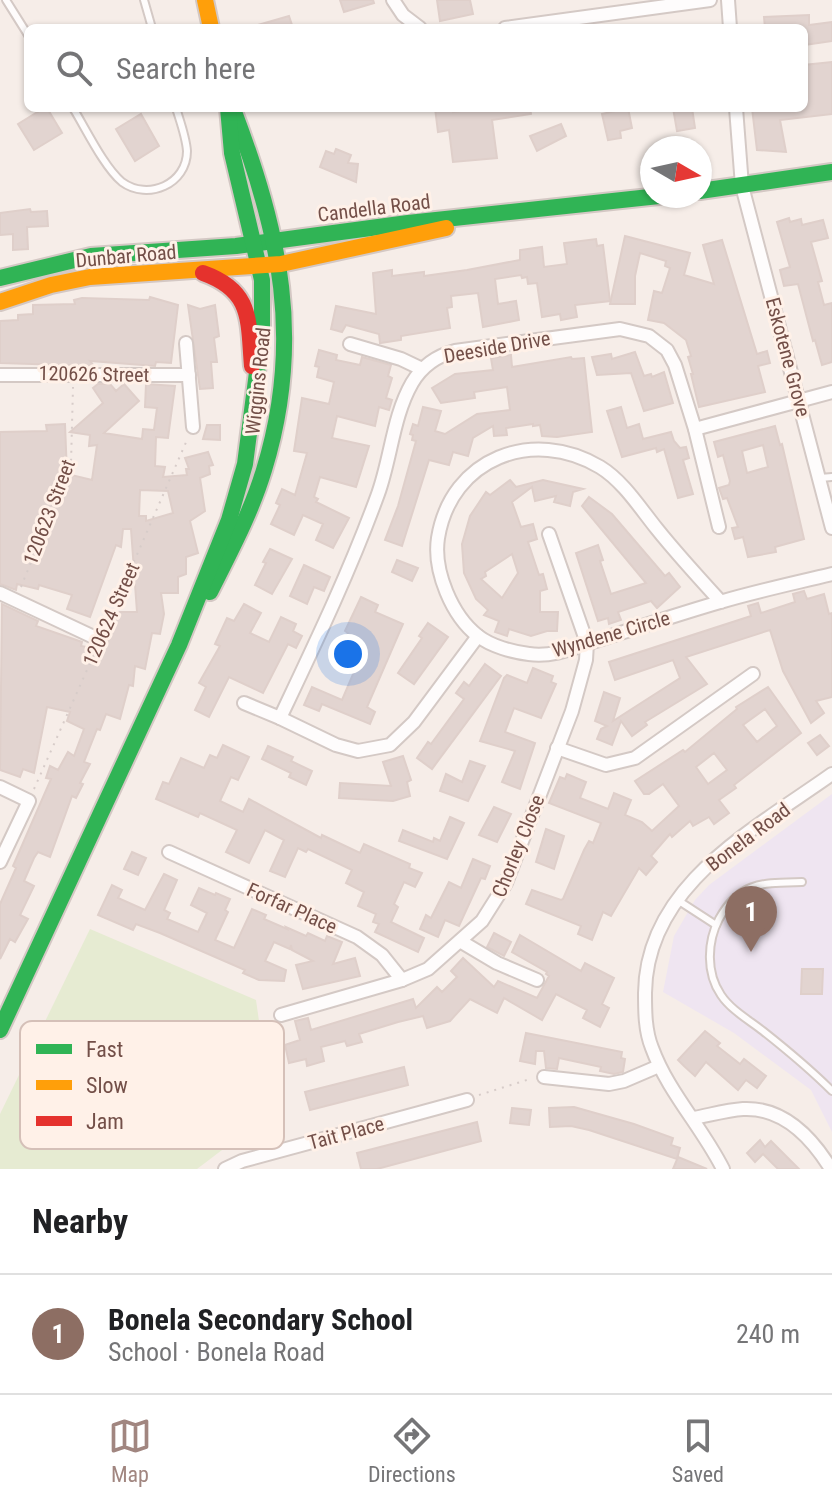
<!DOCTYPE html>
<meta charset="utf-8">
<style>
:root{--surface:#fff;--page:#f6f6f6;--text:#202124;--muted:#757577;--line:#e0e0e0;--accent:#a18680}
body{margin:0;font-family:"Roboto Condensed",sans-serif;background:var(--page);color:var(--text)}
.compass{position:absolute;left:640px;top:136px;width:72px;height:72px;border-radius:50%;background:var(--surface);box-shadow:0 2px 6px #0004;rotate:99deg}
.you{position:absolute;left:348px;top:654px;width:28px;height:28px;margin:-20px;border:6px solid #fff;border-radius:50%;background:#1a73e8;box-shadow:0 0 0 12px #1a73e833}
.badge{display:grid;place-items:center;width:52px;height:52px;border-radius:50%;background:var(--accent);color:#fff;font-size:26px;font-weight:700}
.pin{position:absolute;translate:-50% -66px;filter:drop-shadow(0 2px 4px #0008)}
.pin::after{content:'';position:absolute;top:42px;width:28px;height:24px;background:inherit;clip-path:polygon(0 0,100% 0,50% 100%)}
.list{margin:0;padding:0;list-style:none}
h2{display:flex;justify-content:space-between;align-items:center;height:104px;margin:0;padding:0 32px;font-size:34px}
h2 small{font-size:26px;font-weight:400;color:var(--muted)}
.list li{display:grid;grid-template-columns:52px 1fr auto;gap:24px;align-items:center;box-sizing:border-box;height:120px;padding:0 32px;border-top:2px solid var(--line)}
.list b{display:block;font-size:30px;white-space:nowrap}
.list p{margin:0;font-size:26px;white-space:nowrap;color:var(--muted)}
.list em{font-size:26px;font-style:normal;color:var(--muted)}
.icon{flex:none;width:44px;height:44px;fill:none;stroke:currentColor;stroke-width:2;stroke-linecap:round;stroke-linejoin:round}
.map{position:relative;flex:none;width:832px;height:1169px;overflow:hidden}
.search{position:absolute;background:var(--surface);box-shadow:0 2px 6px #0004;left:24px;right:24px;top:24px;height:88px;display:flex;align-items:center;gap:20px;box-sizing:border-box;padding:0 28px;border-radius:12px;color:var(--muted);font-size:30px}
.sheet{height:224px;background:var(--surface)}
nav{display:flex;justify-content:space-around;align-items:center;box-sizing:border-box;height:112px;border-top:2px solid var(--line);background:var(--surface);font-size:22px;color:var(--muted)}
nav a{display:grid;justify-items:center;gap:4px}
nav .on{color:var(--accent)}
.map>svg:first-child{display:block}
.education{fill:#efe5f1}
.green{fill:#e6ebd2}
.building{fill:#e2d4d0;stroke:#dfcfca;stroke-width:2;fill-rule:evenodd}
.lines{fill:none;stroke-linecap:round;stroke-linejoin:round}
.lane-casing{stroke:#d4c9c5;stroke-width:10}
.street-casing{stroke:#d4c9c5;stroke-width:16}
.fast-casing{stroke:#d4c8c4;stroke-width:20}
.slow-casing{stroke:#d4c8c4;stroke-width:20}
.jam-casing{stroke:#d4c8c4;stroke-width:20}
.path{stroke:#d7ccc9;stroke-width:2;stroke-dasharray:2 6;stroke-linecap:butt}
.lane{stroke:#fefcfc;stroke-width:6}
.street{stroke:#fefcfc;stroke-width:12}
.fast{stroke:#30b455;stroke-width:16}
.slow{stroke:#ff9f0a;stroke-width:16}
.jam{stroke:#e5322d;stroke-width:16}
.labels{text-anchor:middle;dominant-baseline:central;stroke-width:6;stroke-linejoin:round;paint-order:stroke}
.street-label{font-size:20px;fill:#734f48;stroke:#fff1e8}
.key{fill:#fff1e8;stroke:#d5c0b8;stroke-width:2}
.key-label{font-size:22px;fill:#734f48}
</style>
<div class="map">
<svg width="832" height="1169" viewBox="0 0 832 1169">
<rect width="100%" height="100%" fill="#f6ede8"/>
<polygon class="education" points="832,794 832,1132 811,1090 734,1033 663,992 674,936 695,900 709,885"/>
<polygon class="green" points="90,929 256,1000 272,1112 197,1169 0,1169 0,1114"/>
<g class="building">
<polygon points="340,0 373,0 374,3 344,12"/>
<polygon points="437,0 470,0 473,14 440,21"/>
<polygon points="809,15 809,25 832,22 832,41 804,45 804,28 765,28 764,17"/>
<polygon points="289,16 293,28 259,28 258,25"/>
<polygon points="832,62 832,114 780,120 786,152 757,150 752,108 804,108 804,65"/>
<polygon points="44,108 47,108 62,133 34,150 18,124"/>
<polygon points="435,108 453,108 453,112 482,108 530,108 531,114 492,120 497,158 453,162 449,130 438,132"/>
<polygon points="628,108 632,128 620,131 621,138 608,140 602,114"/>
<polygon points="673,108 692,108 695,128 677,131"/>
<polygon points="141,114 159,146 135,161 116,129"/>
<polygon points="561,124 566,136 537,151 530,136"/>
<polygon points="336,149 351,155 348,163 358,164 356,182 320,167 326,151 334,154"/>
<polygon points="30,209 31,212 47,211 48,226 27,227 28,249 13,250 13,234 0,235 0,213"/>
<polygon points="789,218 790,222 801,219 802,225 823,220 828,238 811,242 822,281 818,282 824,305 832,303 832,362 822,365 815,340 813,341 798,284 784,286 780,270 790,267 777,222"/>
<polygon points="625,236 690,253 684,275 714,284 703,245 722,240 757,354 767,351 770,363 758,366 765,392 699,407 691,374 693,374 688,357 691,356 686,340 664,323 648,320 654,291 662,293 670,268 665,266 666,261 640,253 635,276 635,304 610,304"/>
<polygon points="596,239 597,246 603,245 610,301 575,305 577,317 561,320 560,314 542,317 537,283 528,284 527,277 522,278 521,275 495,279 498,304 516,301 519,320 483,327 478,293 451,296 452,307 447,308 450,328 401,336 401,340 380,343 379,334 346,325 342,332 331,329 336,306 376,314 373,273 392,270 392,276 424,272 424,276 467,270 520,260 520,250 542,247 544,267 567,264 564,243"/>
<polygon points="150,297 178,305 171,363 156,362 155,366 90,361 94,366 0,363 0,321 18,320 18,315 33,314 33,305 75,304 74,300 82,298 149,300"/>
<polygon points="188,305 200,309 215,305 219,336 214,338 217,362 211,362 213,388 200,389"/>
<polygon points="319,350 337,355 336,360 360,365 362,357 391,365 388,376 392,378 386,398 392,400 389,410 379,407 375,426 337,416 332,438 369,446 356,487 320,477 314,497 318,499 316,502 349,518 333,548 316,540 323,524 303,515 294,535 271,524 280,505 276,503 282,489 295,495 307,453 294,451 302,398 329,404 334,382 317,377 319,367 315,366"/>
<polygon points="635,352 644,376 651,374 652,377 664,372 673,403 644,411 631,373 597,375 592,357 611,354 612,359"/>
<polygon points="511,355 512,367 571,357 572,359 584,358 592,432 557,437 542,436 540,425 533,426 533,424 506,428 507,435 494,436 493,426 473,438 468,456 453,452 449,465 429,460 402,546 385,540 398,506 416,441 412,440 413,435 410,434 413,424 418,426 423,407 441,411 435,431 445,434 477,414 510,410 507,387 474,392 475,398 441,403 432,388 455,374 493,370 491,358"/>
<path d="M 98,384 L 110,384 L 116,391 L 124,384 L 139,401 L 104,433 L 142,439 L 143,429 L 154,430 L 157,408 L 145,407 L 146,384 L 175,386 L 168,438 L 156,437 L 155,466 L 165,467 L 163,477 L 187,475 L 186,469 L 189,469 L 185,458 L 208,452 L 213,465 L 209,466 L 210,474 L 200,478 L 205,511 L 190,521 L 198,553 L 186,557 L 186,574 L 178,577 L 178,593 L 161,593 L 164,614 L 160,634 L 152,633 L 145,669 L 135,666 L 133,686 L 129,685 L 120,719 L 106,714 L 100,730 L 97,729 L 84,762 L 90,764 L 80,783 L 83,784 L 76,798 L 72,796 L 50,857 L 38,852 L 34,858 L 24,881 L 34,886 L 20,915 L 28,919 L 15,942 L 10,939 L 0,959 L 0,904 L 16,868 L 13,866 L 51,779 L 46,778 L 50,766 L 58,770 L 68,752 L 74,756 L 84,729 L 67,721 L 70,712 L 47,707 L 34,773 L 23,769 L 20,777 L 0,770 L 2,604 L 38,621 L 36,626 L 82,642 L 81,646 L 103,650 L 108,643 L 109,629 L 113,630 L 118,612 L 137,612 L 131,529 L 123,529 L 121,547 L 116,545 L 90,617 L 67,609 L 72,595 L 39,585 L 38,589 L 17,584 L 16,590 L 0,584 L 0,432 L 47,431 L 46,425 L 65,424 L 67,474 L 92,480 L 97,445 L 89,446 L 90,435 L 70,432 L 103,403 L 93,388 ZM 140,490 L 168,491 L 173,513 L 146,521 L 146,516 L 139,516 Z"/>
<polygon points="621,407 627,428 639,424 643,439 671,432 674,441 680,448 686,447 689,458 683,460 693,494 678,498 664,449 657,452 656,448 622,457 607,411"/>
<polygon points="207,425 220,425 220,440 203,439"/>
<path d="M 775,426 L 780,445 L 782,444 L 804,539 L 775,547 L 776,552 L 748,557 L 743,537 L 735,539 L 732,528 L 738,527 L 727,498 L 723,499 L 719,488 L 729,485 L 730,481 L 723,455 L 718,457 L 714,442 ZM 763,445 L 768,467 L 747,473 L 742,451 Z"/>
<path d="M 510,480 L 516,487 L 543,480 L 583,489 L 573,492 L 570,506 L 554,502 L 556,496 L 535,501 L 532,487 L 512,502 L 521,527 L 533,524 L 537,539 L 528,542 L 539,575 L 543,574 L 547,589 L 540,591 L 540,612 L 558,612 L 557,631 L 547,631 L 531,636 L 509,629 L 507,636 L 495,632 L 499,621 L 484,615 L 488,610 L 476,599 L 464,573 L 462,544 L 470,516 L 486,492 L 490,495 ZM 512,554 L 518,573 L 502,598 L 481,579 L 486,576 L 485,572 Z"/>
<polygon points="589,497 612,514 665,576 669,573 680,587 657,608 651,601 618,612 621,620 609,624 608,618 598,621 576,553 598,545 603,560 600,561 611,594 646,583 582,506"/>
<polygon points="270,549 292,559 272,594 255,585 266,563 263,562"/>
<polygon points="397,560 418,568 412,581 392,572"/>
<polygon points="304,565 330,577 324,591 314,587 307,604 290,596"/>
<polygon points="804,591 807,599 824,594 829,614 832,613 832,697 816,701 824,713 811,723 783,671 770,630 686,657 707,684 645,722 647,725 632,736 621,721 612,745 597,739 601,729 607,726 595,721 604,692 620,698 613,721 680,678 673,660 615,680 609,662 751,616 748,606 758,603 761,613 795,602 793,594"/>
<polygon points="361,597 378,605 375,612 403,624 367,707 375,712 370,724 322,704 319,711 304,705 312,687 342,700 357,665 353,663 355,660 339,652 348,633 345,631"/>
<polygon points="244,604 261,613 250,633 269,642 281,617 296,624 293,631 302,636 296,648 288,644 263,693 229,677 209,717 195,710 206,687 199,683 220,646 215,644 227,618 234,621"/>
<polygon points="428,623 448,637 414,684 398,673 422,638 419,636"/>
<polygon points="485,664 501,676 432,769 417,758 428,742 431,744 464,699 456,693 464,682 469,686"/>
<polygon points="533,668 553,676 551,682 556,684 541,718 514,708 505,732 535,743 520,789 502,782 515,751 480,741 504,678 507,675 527,683"/>
<path d="M 768,687 L 801,733 L 734,785 L 736,788 L 719,800 L 729,813 L 714,824 L 709,817 L 693,826 L 690,821 L 672,837 L 670,834 L 651,856 L 657,862 L 646,875 L 639,868 L 611,916 L 603,912 L 592,940 L 578,934 L 581,926 L 526,904 L 532,890 L 561,900 L 563,899 L 584,850 L 589,841 L 593,843 L 601,823 L 549,803 L 560,777 L 565,779 L 567,774 L 586,782 L 580,798 L 608,809 L 614,793 L 631,800 L 625,815 L 642,822 L 652,831 L 679,806 L 663,784 L 649,794 L 644,794 L 635,781 L 683,750 L 685,752 L 737,709 L 736,707 ZM 765,709 L 777,726 L 757,742 L 743,725 ZM 714,753 L 727,770 L 708,784 L 696,767 Z"/>
<polygon points="820,735 829,746 817,755 808,743"/>
<polygon points="223,745 249,757 238,780 231,777 220,801 243,812 249,799 321,838 322,835 360,853 364,844 410,864 409,868 422,873 415,887 404,882 394,904 398,907 391,922 424,938 418,952 375,932 379,924 373,922 376,914 358,906 364,892 346,883 352,870 308,849 306,852 298,848 285,877 270,871 284,840 265,830 249,863 226,852 237,830 200,813 198,817 156,799 163,782 169,784 181,758 204,768 210,755 217,758"/>
<polygon points="268,746 293,757 291,761 312,771 306,785 289,777 291,773 262,759"/>
<polygon points="403,756 411,780 407,782 410,796 393,801 339,798 340,783 391,786 383,762"/>
<polygon points="470,761 485,766 468,801 440,791 446,774 462,782"/>
<polygon points="494,807 511,814 497,842 479,835"/>
<polygon points="450,817 464,823 447,859 399,841 403,830 433,842 434,838 440,841"/>
<polygon points="546,829 564,836 554,869 536,862"/>
<polygon points="132,852 146,858 138,875 124,869"/>
<polygon points="473,859 490,866 485,879 481,878 459,926 445,920 438,937 420,929 426,915 431,918 449,882 461,888"/>
<polygon points="164,874 177,880 164,910 170,913 167,919 198,932 207,913 191,905 199,888 215,895 216,893 230,899 225,910 228,912 215,940 234,948 252,909 266,915 264,919 287,929 286,927 306,936 308,933 325,941 327,936 342,942 333,964 355,958 360,976 303,989 296,965 313,961 292,950 291,945 290,949 274,942 265,961 286,970 284,981 259,980 243,973 245,970 160,933 136,924 133,930 98,915 112,885 122,890 118,898 145,910"/>
<polygon points="494,933 511,942 504,956 487,947"/>
<polygon points="520,935 581,971 585,963 614,978 602,1004 609,1008 600,1027 583,1018 587,1010 556,994 542,1020 504,998 497,1013 470,999 450,1021 427,1028 423,1016 398,1022 359,1034 362,1042 347,1046 345,1041 321,1047 324,1061 307,1066 306,1059 289,1063 285,1045 300,1040 295,1021 308,1018 311,1030 413,999 416,1008 437,987 442,992 457,977 451,971 463,958 494,987 498,981 537,998 549,976 546,974 547,972 512,952"/>
<polygon points="802,969 823,969 822,994 801,994"/>
<polygon points="705,1031 720,1043 717,1046 740,1064 744,1059 766,1076 757,1088 746,1080 738,1090 706,1062 695,1076 684,1066 678,1060"/>
<polygon points="526,1033 622,1052 621,1058 625,1059 623,1072 614,1074 600,1071 601,1067 559,1058 557,1069 546,1068 544,1051 536,1051 535,1064 520,1061"/>
<polygon points="404,1067 408,1085 310,1110 305,1092"/>
<polygon points="574,1107 634,1124 673,1138 671,1145 680,1148 677,1159 589,1130 571,1126 550,1127 549,1108"/>
<polygon points="512,1108 531,1110 529,1125 510,1123"/>
<polygon points="477,1122 481,1141 377,1169 361,1169 357,1153"/>
<polygon points="760,1140 765,1147 771,1141 799,1169 778,1169 763,1154 755,1162 747,1153"/>
<polygon points="678,1157 707,1169 673,1169"/>
</g>
<g class="lines">
<defs>
<g id="lane">
<polyline points="6,0 28,35"/>
<polyline points="144,0 152,28"/>
<path d="M 73,108 C 86,129 104,167 122,182 C 148,201 187,184 187,151 C 186,137 180,121 176,108"/>
<polyline points="820,478 832,477"/>
<path d="M 802,882 C 763,883 740,881 719,919 C 707,942 706,973 721,995 C 731,1010 749,1020 763,1031 C 787,1050 810,1069 832,1091"/>
<polyline points="679,901 716,925"/>
</g>
<g id="street">
<polyline points="393,0 403,15 420,28"/>
<polyline points="728,0 730,28"/>
<polyline points="505,28 710,0"/>
<polyline points="736,108 742,186 832,528"/>
<polyline points="186,343 193,427"/>
<polyline points="350,344 401,359 422,369"/>
<polyline points="0,375 189,375"/>
<polyline points="695,429 832,392"/>
<polyline points="0,593 100,640"/>
<path d="M 721,602 C 699,578 677,554 657,529 C 640,508 623,481 600,467 C 533,427 451,458 438,538 C 433,571 452,616 478,636 C 491,646 512,652 529,654 C 555,658 580,645 605,638 C 643,626 682,613 720,602 C 757,591 795,583 832,574"/>
<path d="M 478,636 L 414,722 L 390,745 L 358,751 L 336,745 L 280,718 C 315,644 350,571 378,494 C 391,458 393,416 412,383 C 422,366 436,356 455,351 L 620,329 L 649,336 L 667,350 L 675,365 L 695,429 L 719,527"/>
<polyline points="244,703 280,718"/>
<polyline points="557,748 606,765 635,758 753,674"/>
<polyline points="0,787 29,801 0,862"/>
<polyline points="169,852 357,937 382,955 402,980"/>
<polyline points="460,941 497,963 537,980"/>
<polyline points="281,1015 402,980 428,969 482,921 506,883 572,711 586,660 587,643 549,534"/>
<polyline points="544,1077 609,1084 624,1081 659,1066"/>
<path d="M 694,1118 C 710,1115 727,1110 743,1109 C 783,1107 812,1138 831,1169"/>
<polyline points="225,1169 242,1161 467,1100"/>
<path d="M 723,1169 C 702,1127 668,1092 652,1048 C 645,1031 645,1011 645,993 C 646,885 755,829 832,774"/>
</g>
<g id="fast">
<polyline points="700,191 832,172"/>
<polyline points="0,278 91,256 236,246 408,223 659,196"/>
<path d="M 210,592 C 230,552 251,513 264,470 C 304,340 280,233 233,109"/>
<polyline points="0,1030 179,645 229,520 245,464 262,334 262,280 232,153 228,108"/>
</g>
<g id="slow">
<polyline points="205,0 211,28"/>
<polyline points="0,302 51,285 90,277 281,264 446,228"/>
</g>
<path id="jam" d="M 203,273 C 253,291 248,320 252,366"/>
</defs>
<use href="#lane" class="lane-casing"/>
<use href="#street" class="street-casing"/>
<use href="#fast" class="fast-casing"/>
<use href="#slow" class="slow-casing"/>
<use href="#jam" class="jam-casing"/>
<g class="path">
<polyline points="21,587 71,464 73,387"/>
<polyline points="105,628 187,440"/>
<polyline points="34,789 95,652"/>
<polyline points="479,1095 530,1079"/>
</g>
<use href="#lane" class="lane"/>
<use href="#street" class="street"/>
<use href="#fast" class="fast"/>
<use href="#slow" class="slow"/>
<use href="#jam" class="jam"/>
</g>
<g class="labels">
<g class="street-label">
<text transform="translate(374 208) rotate(-7)">Candella Road</text>
<text transform="translate(126 256) rotate(-5)">Dunbar Road</text>
<text transform="translate(497 347) rotate(-10)">Deeside Drive</text>
<text transform="translate(788 357) rotate(75)">Eskotene Grove</text>
<text transform="translate(94 374) rotate(1)">120626 Street</text>
<text transform="translate(258 381) rotate(-84)">Wiggins Road</text>
<text transform="translate(49 512) rotate(-69)">120623 Street</text>
<text transform="translate(111 614) rotate(-66)">120624 Street</text>
<text transform="translate(611 634) rotate(-16)">Wyndene Circle</text>
<text transform="translate(748 837) rotate(-37)">Bonela Road</text>
<text transform="translate(518 846) rotate(-68)">Chorley Close</text>
<text transform="translate(292 908) rotate(24)">Forfar Place</text>
<text transform="translate(346 1133) rotate(-15)">Tait Place</text>
</g>
</g>
<rect x="20" y="1021" width="264" height="128" rx="12" class="key"/>
<rect x="36" y="1044" width="36" height="10" fill="#30b455"/>
<rect x="36" y="1080" width="36" height="10" fill="#ff9f0a"/>
<rect x="36" y="1116" width="36" height="10" fill="#e5322d"/>
<g class="key-label">
<text x="86" y="1057">Fast</text>
<text x="86" y="1093">Slow</text>
<text x="86" y="1129">Jam</text>
</g>
</svg>
<svg class="compass" viewBox="-18 -18 36 36"><path d="M0-13l5 13h-10z" fill="#e53935"/><path d="M0 13l5-13h-10z" fill="#757577"/></svg>
<div class="you"></div>
<div class="pin badge" style="left:751px;top:952px;background:#8d6e63">1</div>
<div class="search"><svg class="icon" aria-label="search" viewBox="0 0 24 24"><circle cx="10" cy="10" r="6"/><path d="M15 15l6 6"/></svg>Search here</div>
</div>
<section class="sheet">
<h2>Nearby<small></small></h2>
<ul class="list">
<li><span class="badge" style="background:#8d6e63">1</span><div><b>Bonela Secondary School</b><p>School · Bonela Road</p></div><em>240 m</em></li>
</ul>
</section>
<nav>
<a class="on"><svg class="icon" aria-label="map" viewBox="0 0 24 24"><path d="M3 6l6-2 6 2 6-2v14l-6 2-6-2-6 2zM9 4v14M15 6v14"/></svg>Map</a>
<a><svg class="icon" aria-label="directions" viewBox="0 0 24 24"><path d="M12 3l9 9-9 9-9-9zM9 14v-3h6M13 9l2 2-2 2"/></svg>Directions</a>
<a><svg class="icon" aria-label="saved" viewBox="0 0 24 24"><path d="M7 4h10v16l-5-4-5 4z"/></svg>Saved</a>
</nav>
